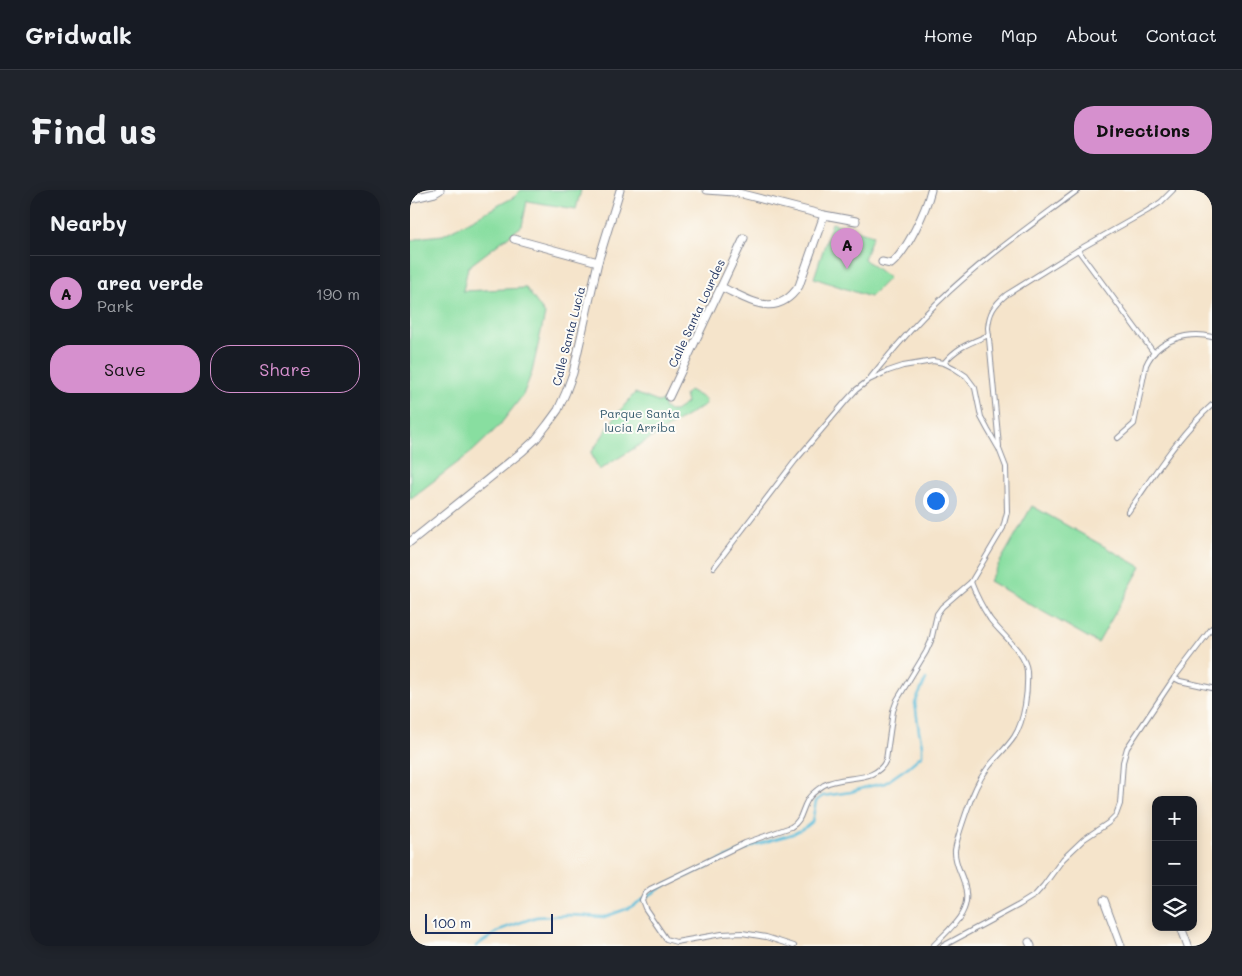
<!DOCTYPE html>
<meta charset="utf-8">
<style>
:root{--surface:#171b24;--page:#20242c;--text:#f1f3f6;--muted:#9ea1a6;--line:#363941;--accent:#d690ce}
body{margin:0;font-family:Mali,sans-serif;background:var(--page);color:var(--text)}
.controls{position:absolute;right:15px;bottom:15px;display:grid;overflow:hidden;border-radius:10px;box-shadow:0 2px 12px #0003}
.controls button{width:45px;height:45px;display:grid;place-items:center;padding:0;border:0;border-bottom:1px solid var(--line);background:var(--surface);color:var(--text);font:25px sans-serif}
.scale{position:absolute;left:15px;bottom:12px;width:128px;box-sizing:border-box;padding-left:5px;border:2px solid #1b2f5e;border-top:0;font-size:14px;line-height:18px;white-space:nowrap;color:#1b2f5e;-webkit-text-stroke:4px #fdfcf7;paint-order:stroke}
.you{position:absolute;left:525px;top:310px;width:18px;height:18px;margin:-12px;border:4px solid #fff;border-radius:50%;background:#1a73e8;box-shadow:0 0 0 8px #1a73e833}
.badge{display:grid;place-items:center;width:32px;height:32px;border-radius:50%;background:var(--accent);color:#111;font-size:16px;font-weight:700}
.pin{position:absolute;translate:-50% -41px;filter:drop-shadow(0 1px 2px #0008)}
.pin::after{content:'';position:absolute;top:26px;width:18px;height:15px;background:inherit;clip-path:polygon(0 0,100% 0,50% 100%)}
.list{margin:0;padding:0;list-style:none}
h2{display:flex;justify-content:space-between;align-items:center;height:65px;margin:0;padding:0 20px;font-size:21px}
h2 small{font-size:16px;font-weight:400;color:var(--muted)}
.list li{display:grid;grid-template-columns:32px 1fr auto;gap:15px;align-items:center;box-sizing:border-box;height:75px;padding:0 20px;border-top:1px solid var(--line)}
.list b{display:block;font-size:19px;white-space:nowrap}
.list p{margin:0;font-size:16px;white-space:nowrap;color:var(--muted)}
.list em{font-size:16px;font-style:normal;color:var(--muted)}
.actions{display:flex;gap:10px;padding:15px 20px}
.actions a{flex:1;padding:11px 0;border:1px solid var(--accent);border-radius:20px;text-align:center;font-size:18px;color:var(--accent)}
.actions .main{background:var(--accent);color:#111}
.icon{flex:none;width:28px;height:28px;fill:none;stroke:currentColor;stroke-width:2;stroke-linecap:round;stroke-linejoin:round}
.map{position:relative;flex:none;width:802px;height:756px;overflow:hidden;border-radius:20px}
header{display:flex;align-items:center;gap:30px;box-sizing:border-box;height:70px;padding:0 25px;background:var(--surface);border-bottom:1px solid var(--line)}
header strong{font-size:24px}
nav{display:flex;gap:28px;margin-inline-start:auto;font-size:18px}
.intro{display:flex;align-items:center;justify-content:space-between;box-sizing:border-box;height:120px;padding:0 30px}
h1{margin:0;font-size:35px}
.button{padding:12px 22px;border-radius:20px;background:var(--accent);color:#111;font-size:18px;font-weight:700}
main{display:flex;gap:30px;padding:0 30px}
aside{flex:1;background:var(--surface);border-radius:20px;box-shadow:0 2px 12px #0003}
.map>svg:first-child{display:block}
.green{fill:#88dea0;stroke:#52867f}
.lines{fill:none;stroke-linecap:round;stroke-linejoin:round}
.stream{stroke:#5bbcd9;stroke-width:2.5}
.service-casing{stroke:#888a94;stroke-width:6}
.minor-casing{stroke:#888a94;stroke-width:9}
.service{stroke:#fff;stroke-width:4}
.minor{stroke:#fff;stroke-width:7}
.labels{text-anchor:middle;dominant-baseline:central;stroke-width:4;stroke-linejoin:round;paint-order:stroke}
.street-label{font-size:12px;fill:#1b2f5e;stroke:#fdfcf7}
.park-label{font-size:12px;fill:#365b6e;stroke:#fdfcf7}
</style>
<header>
<strong>Gridwalk</strong>
<nav><a>Home</a><a>Map</a><a>About</a><a>Contact</a></nav>
</header>
<div class="intro"><h1>Find us</h1><a class="button">Directions</a></div>
<main>
<aside>
<h2>Nearby<small></small></h2>
<ul class="list">
<li><span class="badge">A</span><div><b>area verde</b><p>Park</p></div><em>190 m</em></li>
</ul>
<div class="actions"><a class="main">Save</a><a>Share</a></div>
</aside>
<div class="map">
<svg width="802" height="756" viewBox="0 0 802 756">
<rect width="100%" height="100%" fill="#fdfcf7"/>
<filter id="ink" filterUnits="userSpaceOnUse"><feTurbulence type="fractalNoise" baseFrequency=".02" numOctaves="2"/><feDisplacementMap in="SourceGraphic" scale="10" xChannelSelector="R" yChannelSelector="G"/><feConvolveMatrix kernelMatrix="1 2 1 2 8 2 1 2 1" color-interpolation-filters="sRGB"/></filter>
<filter id="wash" filterUnits="userSpaceOnUse"><feTurbulence type="fractalNoise" baseFrequency=".0096" numOctaves="4" result="noise"/><feDisplacementMap in="SourceGraphic" scale="20" xChannelSelector="R" yChannelSelector="G"/><feGaussianBlur stdDeviation="1.12" result="paint"/><feColorMatrix in="noise" values="0 0 0 0 0 0 0 0 0 0 0 0 0 0 0 0 0 1.4 0 .05"/><feComposite in="paint" operator="in"/></filter>
<g filter="url(#wash)">
<rect width="100%" height="100%" fill="#f5e4cb"/>
<g class="green">
<polygon points="111,0 171,0 166,19 117,11 112,36 58,77 53,101 116,98 135,124 122,182 113,205 89,236 63,261 0,309 0,51 14,47 33,45 104,7"/>
<polygon points="422,33 463,45 454,69 479,88 460,107 404,88"/>
<polygon points="279,200 295,209 296,214 189,280 181,263 207,224 225,203 248,212 254,210 254,217 259,221 265,221 277,213 275,205"/>
<polygon points="622,316 731,377 688,453 579,391"/>
</g>
<g class="lines">
<polyline class="stream" points="66,756 92,739 126,727 160,725 194,727 219,718 256,695 345,655 383,644 396,637 402,632 406,611 413,606 441,602 456,597 475,593 498,577 512,565 512,555 509,541 505,513 516,489"/>
</g>
</g>
<g filter="url(#ink)">
<g class="lines">
<defs>
<g id="service">
<polyline points="668,60 737,21 751,12 763,0"/>
<path d="M 534,173 C 547,157 560,153 579,145"/>
<path d="M 461,187 C 482,161 503,136 527,113 C 570,71 620,36 668,0"/>
<path d="M 708,248 L 724,234 L 736,175 C 747,150 778,141 802,147"/>
<path d="M 589,256 L 578,138 C 579,123 584,115 596,105 L 668,60 L 744,163"/>
<path d="M 718,322 C 744,285 768,245 802,215"/>
<path d="M 304,377 L 385,271 L 436,211 L 446,200 L 459,190 L 478,181 L 493,176 L 523,171 L 534,173 L 544,178 L 556,186 L 565,198 L 571,227 L 578,240 L 589,259 L 596,277 L 597,322 L 593,338 L 561,392 L 532,417 L 527,424 L 521,451 L 516,462 L 487,510 L 483,521 L 476,570 C 466,594 434,584 414,595 C 408,599 400,604 397,611 C 391,621 392,631 381,637 L 335,653 L 240,699 L 235,703 L 232,710 L 235,718 L 256,749 L 266,752 L 312,744 L 332,743 L 356,747 L 384,756"/>
<polyline points="764,488 802,438"/>
<path d="M 523,756 C 541,737 564,722 554,693 C 551,682 544,672 545,660 C 547,648 552,635 556,623 C 561,608 567,592 577,579 C 585,568 596,559 604,547 C 615,530 618,501 617,481 C 616,463 590,443 580,429 C 572,417 566,405 561,392"/>
<polyline points="533,756 609,715 625,705 634,695 653,669 674,649 698,633 706,625 710,614 713,572 717,558 764,488 770,491 802,498"/>
</g>
<g id="minor">
<polyline points="297,0 324,2 414,25 446,31"/>
<polyline points="0,9 25,3 30,0"/>
<polyline points="104,49 188,72"/>
<path d="M 472,72 L 481,74 C 497,61 516,20 521,0"/>
<path d="M 311,97 C 340,110 366,130 389,96 L 414,25"/>
<polyline points="259,207 334,48"/>
<polyline points="0,352 113,261 126,249 137,235 148,220 156,202 163,183 188,72 210,0"/>
<polyline points="694,710 711,756"/>
<polyline points="771,737 778,756"/>
<polyline points="619,752 621,756"/>
</g>
</defs>
<use href="#service" class="service-casing"/>
<use href="#minor" class="minor-casing"/>
<use href="#service" class="service"/>
<use href="#minor" class="minor"/>
</g>
</g>
<g class="labels">
<g class="street-label">
<text transform="translate(286 123) rotate(-65)">Calle Santa Lourdes</text>
<text transform="translate(158 146) rotate(-76)">Calle Santa Lucía</text>
</g>
<g class="park-label">
<text x="230" y="223">Parque Santa<tspan x="230" dy="14">lucia Arriba</tspan></text>
</g>
</g>
</svg>
<div class="controls">
<button>+</button>
<button>−</button>
<button><svg class="icon" aria-label="layers" viewBox="0 0 24 24"><path d="M12 4l9 5-9 5-9-5zM3 14l9 5 9-5"/></svg></button>
</div>
<div class="scale">100 m</div>
<div class="you"></div>
<div class="pin badge" style="left:437px;top:79px">A</div>
</div>
</main>
